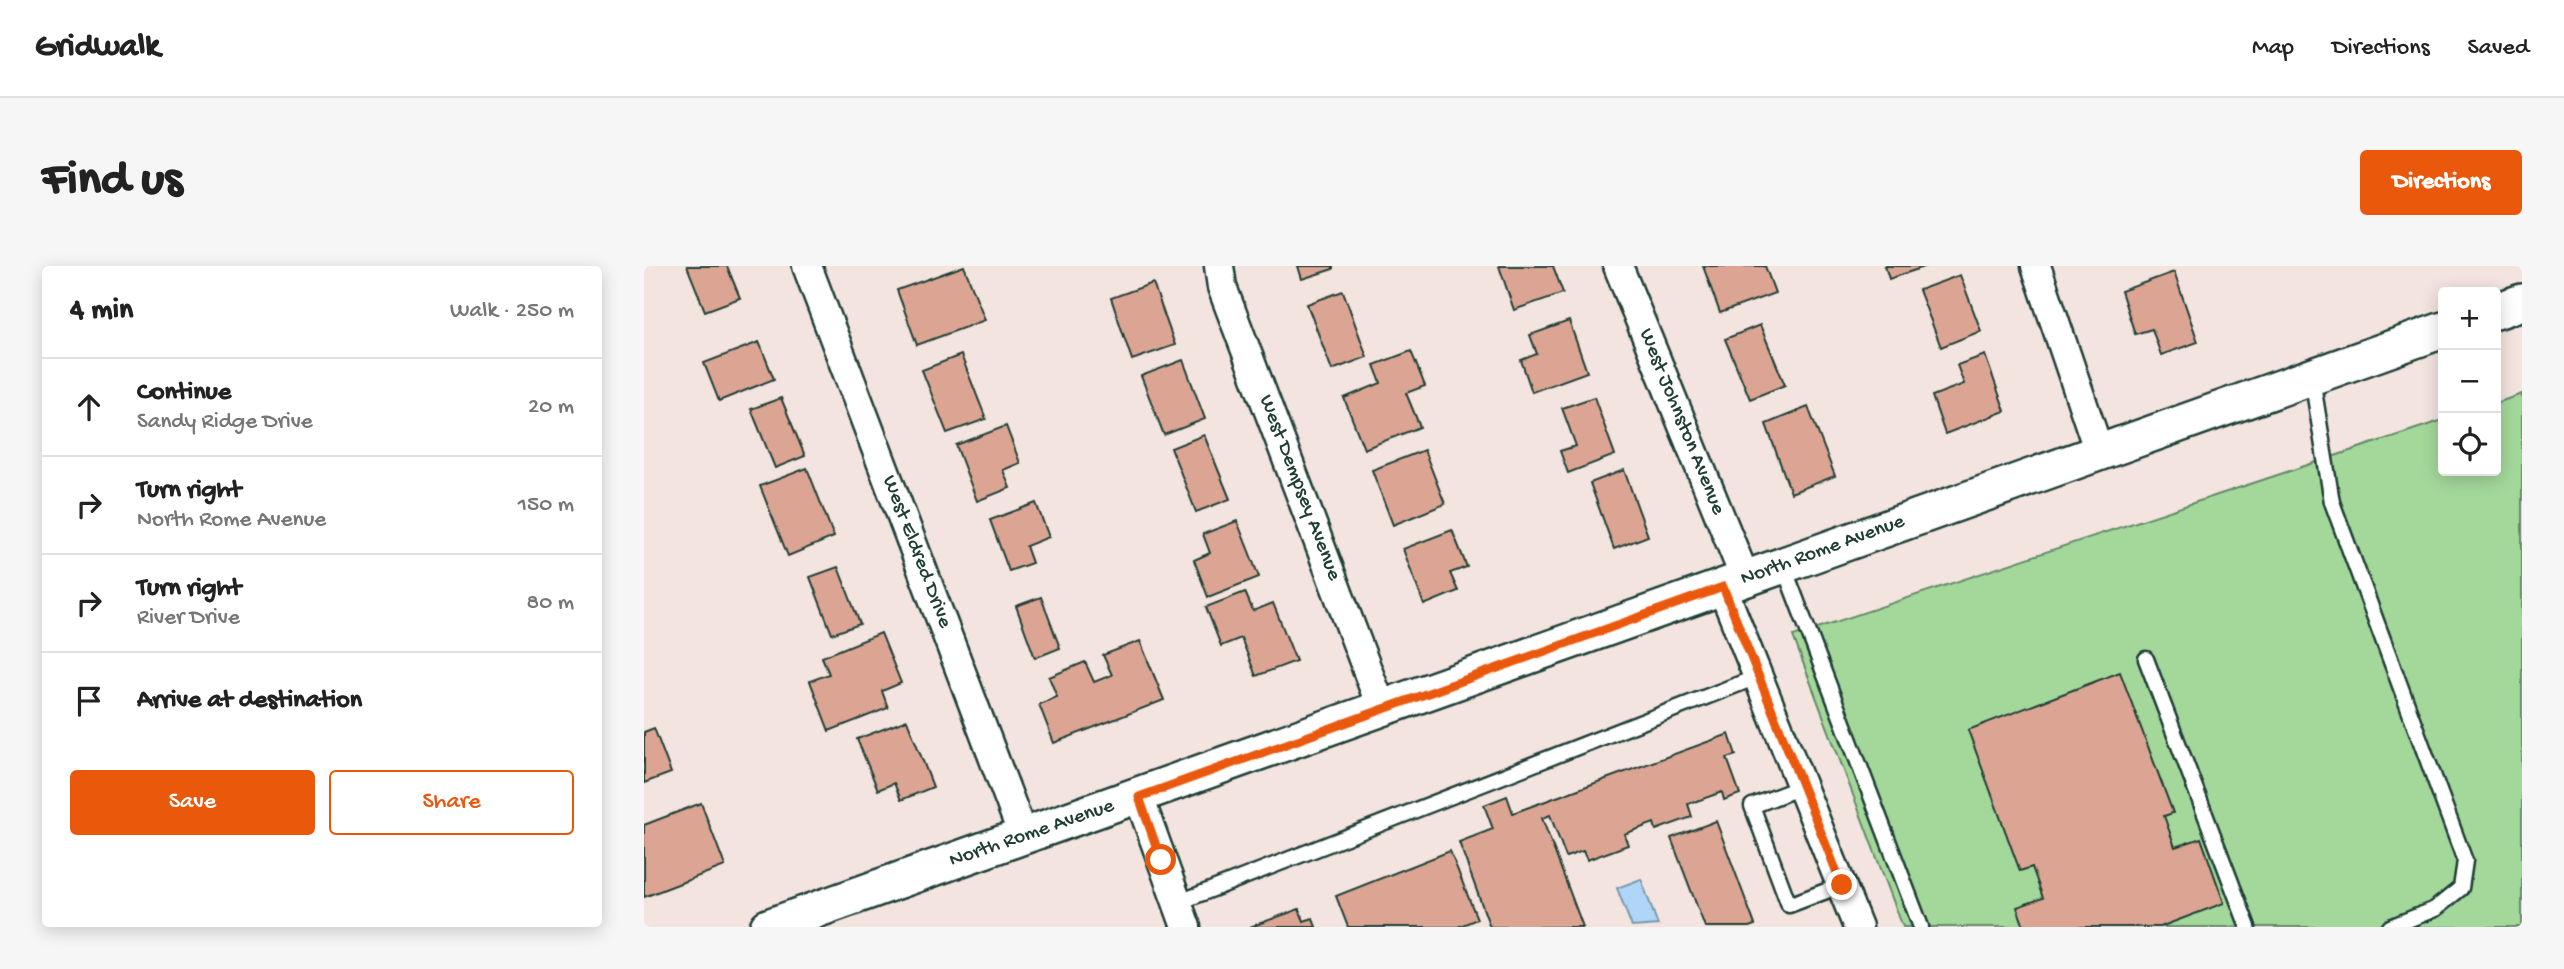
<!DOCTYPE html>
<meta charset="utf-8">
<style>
:root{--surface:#fff;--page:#f6f6f6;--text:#222;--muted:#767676;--line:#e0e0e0;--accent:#ea580c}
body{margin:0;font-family:"Gochi Hand",sans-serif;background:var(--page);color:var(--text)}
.controls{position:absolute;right:21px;top:21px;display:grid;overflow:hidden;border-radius:7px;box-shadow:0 4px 18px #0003}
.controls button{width:63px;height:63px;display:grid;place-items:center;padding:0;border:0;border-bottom:2px solid var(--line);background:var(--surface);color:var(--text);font:35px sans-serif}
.stop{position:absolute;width:21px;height:21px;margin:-16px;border:5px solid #ea580c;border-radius:50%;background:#fff}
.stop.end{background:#ea580c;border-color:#fff;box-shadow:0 2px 7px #0008}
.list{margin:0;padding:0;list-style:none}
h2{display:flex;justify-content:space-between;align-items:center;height:91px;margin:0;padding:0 28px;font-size:30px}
h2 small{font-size:23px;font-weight:400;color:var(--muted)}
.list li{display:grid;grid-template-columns:46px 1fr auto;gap:21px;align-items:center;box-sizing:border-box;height:98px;padding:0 28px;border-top:2px solid var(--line)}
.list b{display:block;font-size:26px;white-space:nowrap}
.list p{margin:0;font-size:23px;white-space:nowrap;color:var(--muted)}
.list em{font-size:23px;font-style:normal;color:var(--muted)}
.actions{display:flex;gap:14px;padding:21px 28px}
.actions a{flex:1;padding:16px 0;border:2px solid var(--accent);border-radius:7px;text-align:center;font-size:24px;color:var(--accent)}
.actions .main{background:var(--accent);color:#fff}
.icon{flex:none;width:38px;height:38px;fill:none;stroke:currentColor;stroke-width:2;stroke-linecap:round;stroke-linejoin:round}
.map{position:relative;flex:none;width:1878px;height:661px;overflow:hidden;border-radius:7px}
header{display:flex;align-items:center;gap:42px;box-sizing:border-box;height:98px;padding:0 35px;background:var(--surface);border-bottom:2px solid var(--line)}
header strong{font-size:33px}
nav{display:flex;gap:38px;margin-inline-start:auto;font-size:24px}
.intro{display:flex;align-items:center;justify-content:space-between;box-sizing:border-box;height:168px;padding:0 42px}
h1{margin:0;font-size:49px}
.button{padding:18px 32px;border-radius:7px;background:var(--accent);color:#fff;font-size:24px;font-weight:700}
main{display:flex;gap:42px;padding:0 42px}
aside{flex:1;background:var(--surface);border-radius:7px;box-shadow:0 4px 18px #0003}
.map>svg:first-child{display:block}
.green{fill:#a4d89b;stroke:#628a68;stroke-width:2}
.water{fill:#afd5f8;stroke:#7598aa;stroke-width:2}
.building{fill:#dca593;stroke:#1f3d34;stroke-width:2}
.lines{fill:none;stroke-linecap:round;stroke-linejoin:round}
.service-casing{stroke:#1f3d34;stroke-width:19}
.minor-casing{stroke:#1f3d34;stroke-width:33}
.tertiary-casing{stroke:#1f3d34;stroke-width:40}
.service{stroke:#fff;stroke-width:14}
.minor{stroke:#fff;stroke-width:28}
.tertiary{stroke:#fff;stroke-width:35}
.route{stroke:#ea580c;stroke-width:9}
.labels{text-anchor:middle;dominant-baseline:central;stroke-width:6;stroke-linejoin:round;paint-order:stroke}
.street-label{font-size:21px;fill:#1f3d34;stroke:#fff}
</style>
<header>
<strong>Gridwalk</strong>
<nav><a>Map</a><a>Directions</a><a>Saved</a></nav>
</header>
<div class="intro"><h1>Find us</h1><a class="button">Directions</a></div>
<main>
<aside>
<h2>4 min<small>Walk · 250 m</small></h2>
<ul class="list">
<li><svg class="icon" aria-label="ahead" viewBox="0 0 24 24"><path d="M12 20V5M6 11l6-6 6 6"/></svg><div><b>Continue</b><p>Sandy Ridge Drive</p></div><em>20 m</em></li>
<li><svg class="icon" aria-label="right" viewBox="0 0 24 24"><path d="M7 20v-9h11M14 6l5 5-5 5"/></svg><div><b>Turn right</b><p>North Rome Avenue</p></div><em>150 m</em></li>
<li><svg class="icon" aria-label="right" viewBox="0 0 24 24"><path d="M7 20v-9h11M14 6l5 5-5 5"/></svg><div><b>Turn right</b><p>River Drive</p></div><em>80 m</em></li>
<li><svg class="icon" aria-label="arrive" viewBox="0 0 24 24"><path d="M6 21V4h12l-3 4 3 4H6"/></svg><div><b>Arrive at destination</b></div></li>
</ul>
<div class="actions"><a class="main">Save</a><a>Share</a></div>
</aside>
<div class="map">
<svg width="1878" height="661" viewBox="0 0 1878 661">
<rect width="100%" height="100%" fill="#f4e4df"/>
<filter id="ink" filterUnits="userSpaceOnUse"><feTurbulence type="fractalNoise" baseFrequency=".0143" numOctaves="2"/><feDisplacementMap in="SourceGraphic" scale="14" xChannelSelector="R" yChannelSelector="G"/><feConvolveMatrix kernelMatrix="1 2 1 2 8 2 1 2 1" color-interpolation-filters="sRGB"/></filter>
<g filter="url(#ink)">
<polygon class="green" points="1878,128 1878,661 1259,661 1149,370 1799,154 1799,205 1852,205 1852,137"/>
<polygon class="water" points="997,613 1014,659 988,661 973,622"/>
<g class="building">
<polygon points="43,0 83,0 96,32 61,45"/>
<polygon points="320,0 341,54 273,79 253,24"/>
<polygon points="654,0 689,0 689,3 658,13"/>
<polygon points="855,0 909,0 919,27 870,44"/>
<polygon points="1059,0 1121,0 1131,27 1076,47"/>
<polygon points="1241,0 1283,0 1245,13"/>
<polygon points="1530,6 1554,76 1517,89 1508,63 1491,68 1477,25"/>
<polygon points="1316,9 1337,65 1297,81 1275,24"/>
<polygon points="509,17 531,79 488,94 467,32"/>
<polygon points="699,25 723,91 688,104 663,38"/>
<polygon points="925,55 943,106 888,126 877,94 893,88 886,69"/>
<polygon points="1116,59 1141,119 1106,133 1081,73"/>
<polygon points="115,76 130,113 75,135 60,97"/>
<polygon points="767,85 781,120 762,127 776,161 720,183 700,132 737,117 730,99"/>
<polygon points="317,89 342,153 303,167 278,104"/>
<polygon points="1341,89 1361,145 1301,168 1288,130 1320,118 1313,99"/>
<polygon points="539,94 561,153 520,169 497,110"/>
<polygon points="950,131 971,189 924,207 916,185 932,180 918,142"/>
<polygon points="137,132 161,190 131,202 107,143"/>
<polygon points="1164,141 1191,210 1147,227 1122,158"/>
<polygon points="362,160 376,197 359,204 366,222 333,235 312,179"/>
<polygon points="560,169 586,233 552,246 527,182"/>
<polygon points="780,184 801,238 749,259 728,204"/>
<polygon points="163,202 190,271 144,290 116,220"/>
<polygon points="980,204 1004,270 970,283 946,217"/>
<polygon points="392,237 405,271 382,280 388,297 365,305 346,254"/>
<polygon points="593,255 615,311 564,331 550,294 566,287 559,268"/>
<polygon points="808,264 823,301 806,307 814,325 780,339 759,283"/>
<polygon points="194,301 216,358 188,368 166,311"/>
<polygon points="601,326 609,345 629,337 652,395 612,410 597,372 577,380 562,341"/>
<polygon points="397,331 416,382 391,392 372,340"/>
<polygon points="237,367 257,417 238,425 244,442 185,465 166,415 185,408 178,391"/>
<polygon points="496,375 520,434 410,477 395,438 413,431 405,411 441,396 450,416 468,409 459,389"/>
<polygon points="1476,406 1529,547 1520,550 1531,581 1557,572 1580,637 1516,661 1380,661 1373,641 1399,632 1388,601 1376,605 1324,464"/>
<polygon points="263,454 289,521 257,534 250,517 234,524 213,473"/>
<polygon points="10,462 27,507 0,517 0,466"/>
<polygon points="1085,468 1092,489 1083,492 1096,528 1080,534 1078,526 1044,538 1048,551 1012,564 1010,557 980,568 984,579 943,594 939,585 922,591 906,549 898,552 939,661 846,661 815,576 849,563 840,539 863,530 869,547"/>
<polygon points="57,537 81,600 0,631 0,559"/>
<polygon points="1072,555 1111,659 1105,661 1061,661 1027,572"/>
<polygon points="806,585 833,653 814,661 704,661 692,630"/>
<polygon points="655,643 660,655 669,652 672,661 606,661"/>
</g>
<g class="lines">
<defs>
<g id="service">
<polyline points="1668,112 1688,236 1821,595 1817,622 1791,643 1746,661"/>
<polyline points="1139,299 1277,661"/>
<polyline points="1502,393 1604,661"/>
<polyline points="1160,520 1108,540 1145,639 1198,619"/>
<polyline points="533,637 1113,411"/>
</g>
<g id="minor">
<polyline points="163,0 380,572"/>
<polyline points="575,0 578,21 738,443"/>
<polyline points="974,0 1101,312"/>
<polyline points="1392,0 1455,186"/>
<polyline points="1078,321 1214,661"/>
<polyline points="495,531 542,661"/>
</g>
<g id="tertiary">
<polyline points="1852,45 1878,36"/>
<polyline points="124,661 1799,64"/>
</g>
</defs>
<use href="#service" class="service-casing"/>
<use href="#minor" class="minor-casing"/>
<use href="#tertiary" class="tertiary-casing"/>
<use href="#service" class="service"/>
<use href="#minor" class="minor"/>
<use href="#tertiary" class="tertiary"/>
</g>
</g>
<g class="lines" filter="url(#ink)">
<polyline class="route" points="517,594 495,531 1079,321 1198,619"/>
</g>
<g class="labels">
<g class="street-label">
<text transform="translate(1037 156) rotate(68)">West Johnston Avenue</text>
<text transform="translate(655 222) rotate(69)">West Dempsey Avenue</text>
<text transform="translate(1179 285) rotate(-20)">North Rome Avenue</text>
<text transform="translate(272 286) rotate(69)">West Eldred Drive</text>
<text transform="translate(388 568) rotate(-19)">North Rome Avenue</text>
</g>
</g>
</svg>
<div class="controls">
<button>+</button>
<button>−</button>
<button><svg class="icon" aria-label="locate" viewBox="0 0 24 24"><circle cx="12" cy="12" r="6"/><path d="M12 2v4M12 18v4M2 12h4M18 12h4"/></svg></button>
</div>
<div class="stop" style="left:517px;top:594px"></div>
<div class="stop end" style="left:1198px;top:619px"></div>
</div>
</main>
